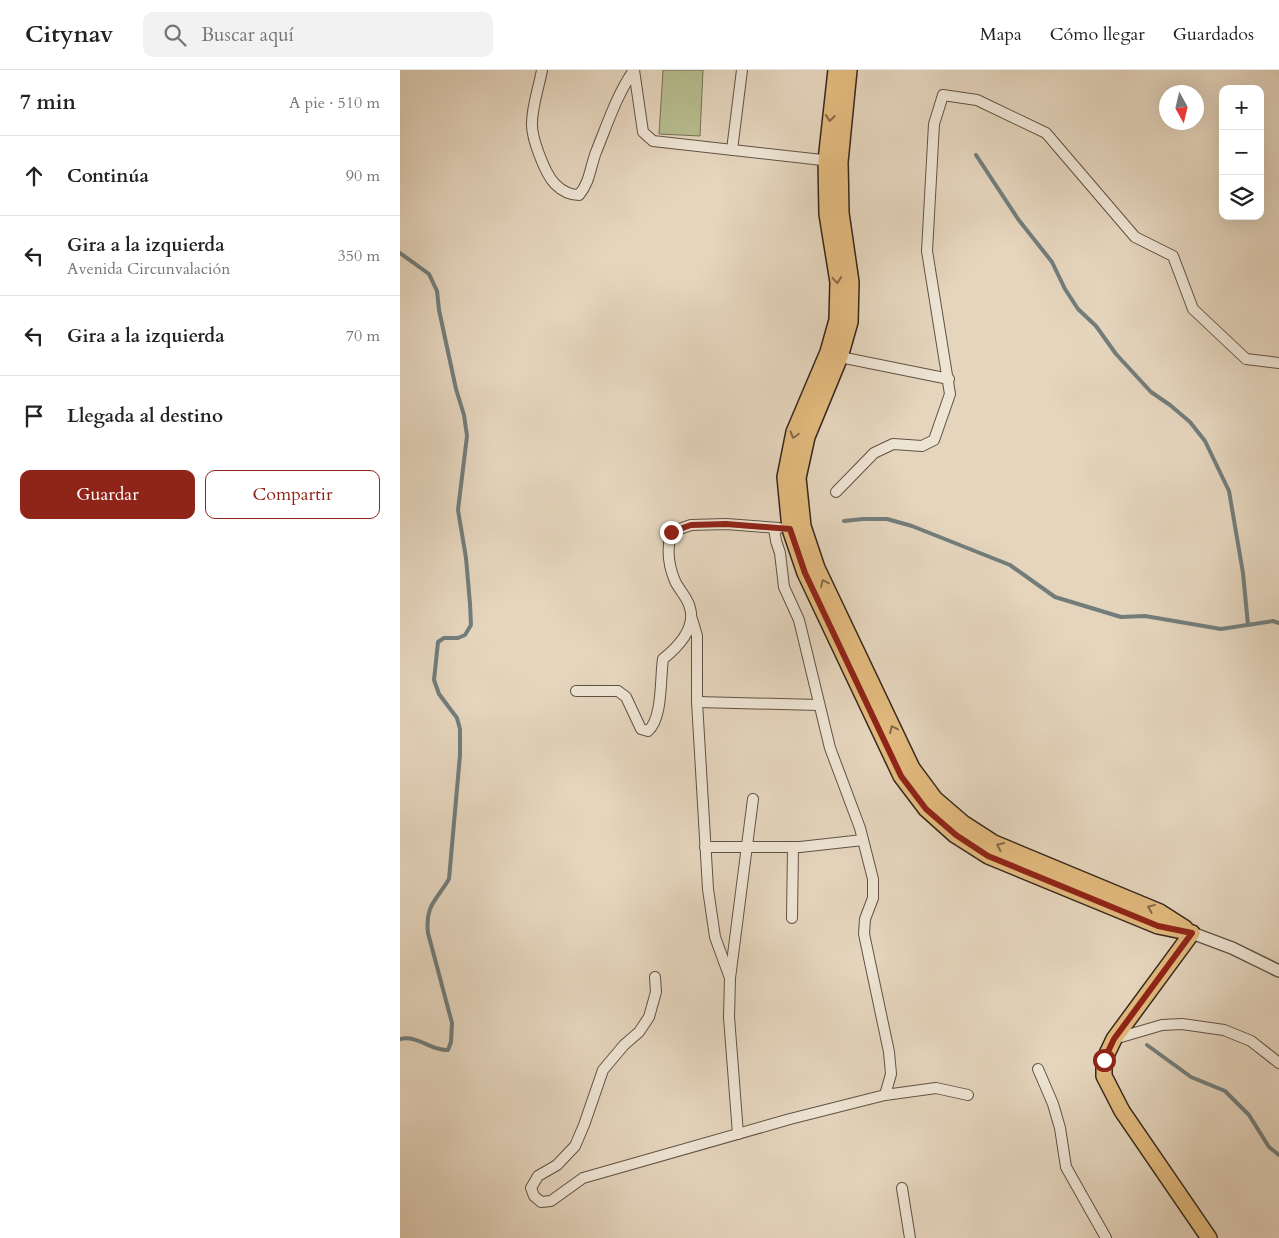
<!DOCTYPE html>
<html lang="es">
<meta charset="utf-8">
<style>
:root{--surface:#fff;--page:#f2f2f2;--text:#222;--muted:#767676;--line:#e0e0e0;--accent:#8f2418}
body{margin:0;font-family:Cardo,serif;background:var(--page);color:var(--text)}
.controls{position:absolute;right:15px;top:15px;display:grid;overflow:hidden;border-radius:10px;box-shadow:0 5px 20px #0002}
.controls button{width:45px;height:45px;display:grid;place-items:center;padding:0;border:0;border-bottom:1px solid var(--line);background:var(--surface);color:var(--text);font:25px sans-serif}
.compass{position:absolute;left:759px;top:15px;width:45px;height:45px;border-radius:50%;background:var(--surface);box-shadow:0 5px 20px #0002;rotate:172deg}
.stop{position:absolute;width:15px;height:15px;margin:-11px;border:4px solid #8f2418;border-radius:50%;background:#fff}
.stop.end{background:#8f2418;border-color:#fff;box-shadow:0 1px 5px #0008}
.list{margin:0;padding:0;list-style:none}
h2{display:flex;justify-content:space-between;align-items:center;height:65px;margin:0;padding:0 20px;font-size:21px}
h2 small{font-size:16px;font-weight:400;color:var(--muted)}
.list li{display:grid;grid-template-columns:32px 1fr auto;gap:15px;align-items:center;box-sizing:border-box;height:80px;padding:0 20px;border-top:1px solid var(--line)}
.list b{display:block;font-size:19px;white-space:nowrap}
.list p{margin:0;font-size:16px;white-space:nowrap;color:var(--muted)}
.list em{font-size:16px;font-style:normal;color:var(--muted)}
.actions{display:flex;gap:10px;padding:15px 20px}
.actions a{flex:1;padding:11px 0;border:1px solid var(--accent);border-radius:10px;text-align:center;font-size:18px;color:var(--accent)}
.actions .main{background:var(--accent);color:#fff}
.icon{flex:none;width:28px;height:28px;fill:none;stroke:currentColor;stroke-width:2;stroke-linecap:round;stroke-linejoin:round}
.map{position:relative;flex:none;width:879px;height:1168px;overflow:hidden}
header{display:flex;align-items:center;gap:30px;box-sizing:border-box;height:70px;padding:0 25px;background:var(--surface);border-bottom:1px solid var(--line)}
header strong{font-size:24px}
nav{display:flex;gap:28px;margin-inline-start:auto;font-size:18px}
.search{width:350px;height:45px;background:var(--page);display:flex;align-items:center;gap:12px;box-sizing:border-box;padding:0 18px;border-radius:10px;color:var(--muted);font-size:19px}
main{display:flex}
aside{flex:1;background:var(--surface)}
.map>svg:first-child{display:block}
.green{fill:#b7bd8f;stroke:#767254}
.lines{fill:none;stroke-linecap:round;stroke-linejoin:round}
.stream{stroke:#727d7b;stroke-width:4}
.minor-casing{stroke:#615243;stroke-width:12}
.tertiary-casing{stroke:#615243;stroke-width:14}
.primary-casing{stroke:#35271a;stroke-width:18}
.minor{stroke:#eee4d4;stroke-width:10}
.tertiary{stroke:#eee4d4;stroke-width:11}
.primary{stroke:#e2ba7e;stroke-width:15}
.oneway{stroke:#836947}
.route{stroke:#8f2418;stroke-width:6}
</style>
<header>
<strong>Citynav</strong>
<div class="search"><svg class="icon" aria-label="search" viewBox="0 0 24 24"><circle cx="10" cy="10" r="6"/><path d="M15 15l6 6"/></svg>Buscar aquí</div>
<nav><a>Mapa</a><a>Cómo llegar</a><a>Guardados</a></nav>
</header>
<main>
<aside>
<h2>7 min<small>A pie · 510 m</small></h2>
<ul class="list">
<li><svg class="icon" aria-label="ahead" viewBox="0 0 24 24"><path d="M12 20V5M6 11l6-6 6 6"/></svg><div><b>Continúa</b></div><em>90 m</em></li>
<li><svg class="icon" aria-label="left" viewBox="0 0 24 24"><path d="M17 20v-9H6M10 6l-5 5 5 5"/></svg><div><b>Gira a la izquierda</b><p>Avenida Circunvalación</p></div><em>350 m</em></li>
<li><svg class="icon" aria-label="left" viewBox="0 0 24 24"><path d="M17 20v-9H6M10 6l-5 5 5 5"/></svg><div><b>Gira a la izquierda</b></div><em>70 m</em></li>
<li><svg class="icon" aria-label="arrive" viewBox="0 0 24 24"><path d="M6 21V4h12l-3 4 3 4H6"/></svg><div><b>Llegada al destino</b></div></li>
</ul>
<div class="actions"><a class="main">Guardar</a><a>Compartir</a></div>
</aside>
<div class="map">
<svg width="879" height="1168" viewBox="0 0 879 1168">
<rect width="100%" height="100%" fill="#e5d5bd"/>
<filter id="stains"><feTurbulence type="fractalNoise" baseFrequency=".004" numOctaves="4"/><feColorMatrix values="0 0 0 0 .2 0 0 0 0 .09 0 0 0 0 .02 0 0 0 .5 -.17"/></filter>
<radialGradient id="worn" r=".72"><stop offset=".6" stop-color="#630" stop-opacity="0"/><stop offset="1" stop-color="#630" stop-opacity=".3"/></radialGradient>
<polygon class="green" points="263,0 303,0 300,66 259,64"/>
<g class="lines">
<g class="stream">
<polyline points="576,85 618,149 652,192 665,219 678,239 696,256 716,284 751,322 770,335 790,352 805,371 829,421 843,503 848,555"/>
<path d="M 0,183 L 29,204 L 37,221 L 39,240 L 56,319 L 64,345 L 67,366 L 58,440 L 66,488 L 70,534 L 71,555 L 65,565 L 58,568 L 44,568 L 38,572 L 34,610 L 39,624 L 57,648 L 60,659 L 60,685 L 49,809 C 36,831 25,835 28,863 L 52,953 L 51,972 L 48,980 C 30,981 19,965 0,969"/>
<polyline points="444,451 463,449 487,449 512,456 610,495 655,527 721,547 745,546 821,559 873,551 879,553"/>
<polyline points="747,975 791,1007 825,1021 849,1045 869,1077 879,1085"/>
</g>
<defs>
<g id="minor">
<path d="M 142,0 C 139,17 132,36 132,53 C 131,67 145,104 155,114 C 162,121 169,125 179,125 C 190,112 190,98 196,82 C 207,55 217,24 234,0"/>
<polyline points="234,0 243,62 253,71 431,91"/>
<polyline points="332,80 342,0"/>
<polyline points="440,287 549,309"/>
<polyline points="436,422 474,383 493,374 522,376 534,370 550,324 527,181 534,54 543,25 577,30 646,63 735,167 773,186 793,239 846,289 879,293"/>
<polyline points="374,458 376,471 380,483 384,517 399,550 430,678 460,758 473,809 473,828 465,849 464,864 489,982 491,1004 485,1025"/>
<polyline points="292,549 297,566 297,632 308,819 315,867 330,908"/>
<path d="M 176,621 L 218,621 L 226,627 L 241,659 L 248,661 C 263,648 260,608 263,589 C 278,577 296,559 290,538 C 288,528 279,520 275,511 C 268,495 267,478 271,462 L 291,455 L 326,454 L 379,458"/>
<polyline points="297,632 419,635"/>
<polyline points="305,777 400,777 463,770"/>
<polyline points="392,848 393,777"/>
<polyline points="255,907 256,922 249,947 239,962 224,975 203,1000 184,1055 175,1076 157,1095 138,1106 131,1118 134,1126 141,1132 151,1131 183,1108 390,1049 485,1025 536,1018 568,1025"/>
<polyline points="714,969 762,955 782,954 824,960 851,971 879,993"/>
<polyline points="638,999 653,1034 660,1058 666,1097 706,1168"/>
<polyline points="338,1064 329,947 330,908 353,729"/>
<polyline points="502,1118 510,1168"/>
</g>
<polyline id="tertiary" points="792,863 832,878 879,901"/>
<g id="primary">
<polyline points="436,0 426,91 427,144 438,212 437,250 428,282 394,362 385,407 390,459 405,503 501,706 526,739 555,765 588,786 758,856 792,863"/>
<polyline points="449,0 440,92 441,143 451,212 450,252 440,287 407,367 398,408 403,456 417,498 512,698 535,729 563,753 594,773 760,842 785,858"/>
<polyline points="792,863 714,969 704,990 704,1006 722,1041 809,1168"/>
</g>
</defs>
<use href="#minor" class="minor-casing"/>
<use href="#tertiary" class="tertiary-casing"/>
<use href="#primary" class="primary-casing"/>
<use href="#minor" class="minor"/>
<use href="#tertiary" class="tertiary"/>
<use href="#primary" class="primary"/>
</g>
<defs><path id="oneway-chevron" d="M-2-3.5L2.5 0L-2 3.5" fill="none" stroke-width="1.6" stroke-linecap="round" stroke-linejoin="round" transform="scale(1.25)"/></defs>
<g class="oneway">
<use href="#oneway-chevron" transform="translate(430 48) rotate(96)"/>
<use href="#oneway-chevron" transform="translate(437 210) rotate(85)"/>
<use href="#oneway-chevron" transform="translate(394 365) rotate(106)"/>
<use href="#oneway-chevron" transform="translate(424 513) rotate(-115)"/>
<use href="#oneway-chevron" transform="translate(493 659) rotate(-115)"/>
<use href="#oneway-chevron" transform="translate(600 776) rotate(-156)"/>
<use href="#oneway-chevron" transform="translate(751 838) rotate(-158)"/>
</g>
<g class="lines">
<polyline class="route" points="271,462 291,455 326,454 390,459 405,503 501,706 526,739 556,765 588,786 758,856 792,863 714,969 704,990"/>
</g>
<rect width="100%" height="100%" filter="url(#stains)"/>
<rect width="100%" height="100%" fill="url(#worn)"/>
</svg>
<div class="controls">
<button>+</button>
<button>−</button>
<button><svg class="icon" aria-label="layers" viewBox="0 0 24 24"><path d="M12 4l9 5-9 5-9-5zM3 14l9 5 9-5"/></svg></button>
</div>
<svg class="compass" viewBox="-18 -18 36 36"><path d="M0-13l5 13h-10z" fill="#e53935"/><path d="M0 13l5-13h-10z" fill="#767676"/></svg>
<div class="stop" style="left:704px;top:990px"></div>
<div class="stop end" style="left:271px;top:462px"></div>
</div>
</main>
